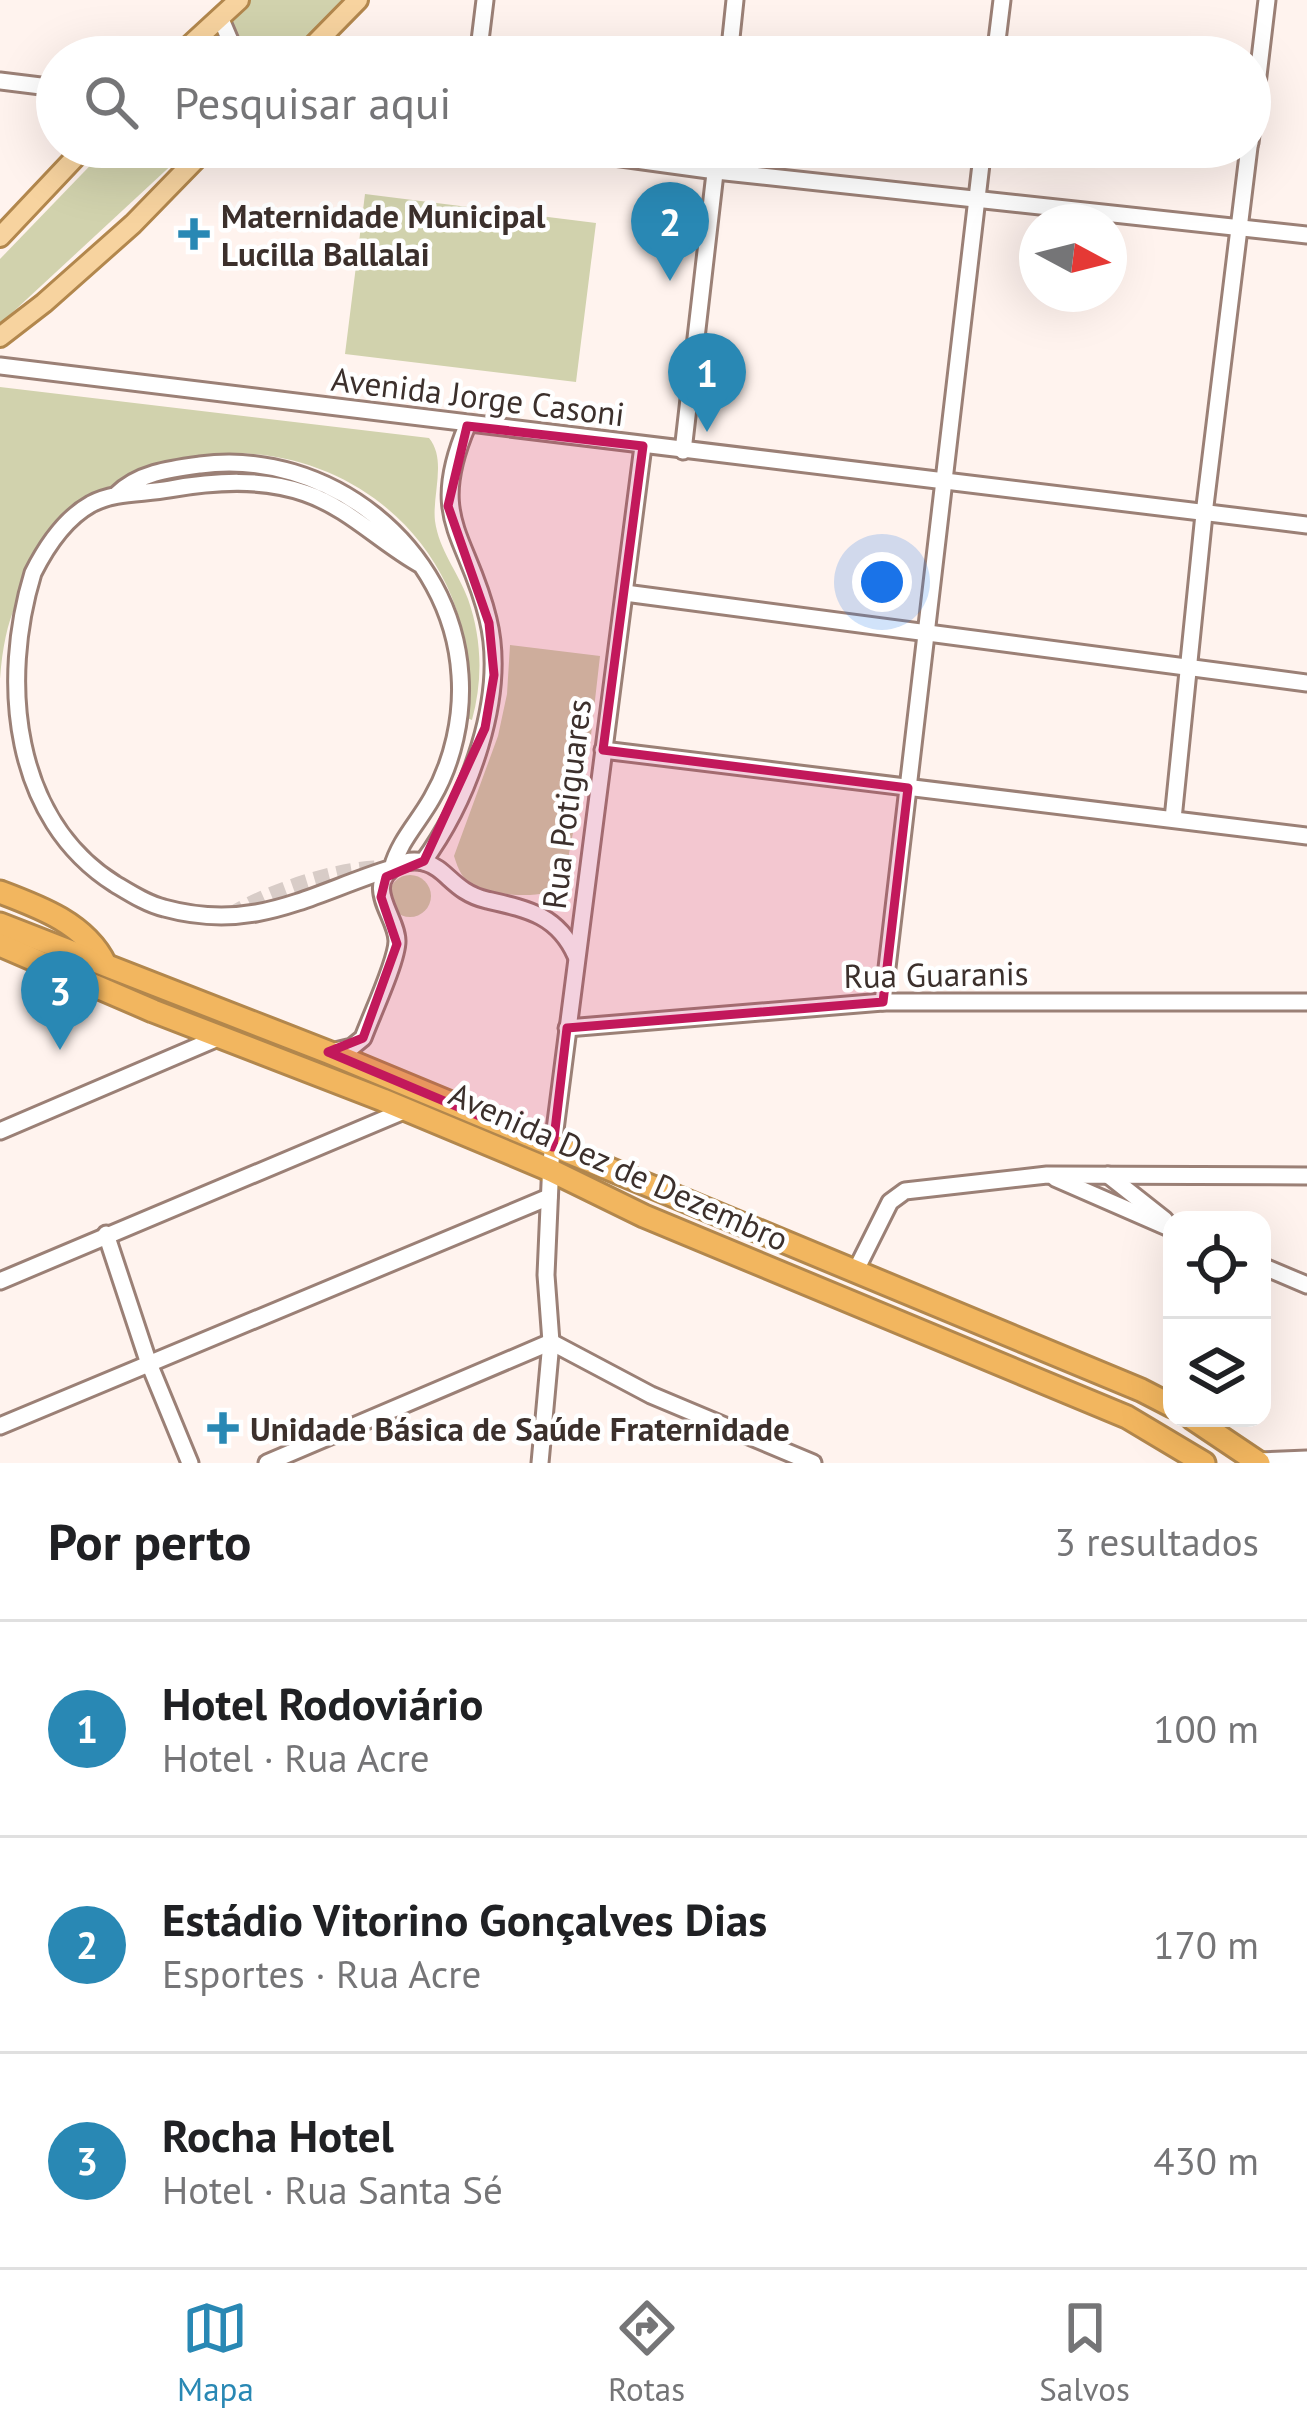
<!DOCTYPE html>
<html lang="pt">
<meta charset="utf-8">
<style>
:root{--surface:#fff;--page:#f6f6f6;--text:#202124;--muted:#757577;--line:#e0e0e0;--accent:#2988b4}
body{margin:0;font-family:"PT Sans",sans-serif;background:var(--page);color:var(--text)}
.controls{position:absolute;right:36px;bottom:36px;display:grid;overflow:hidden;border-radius:24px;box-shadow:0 12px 48px #0002}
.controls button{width:108px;height:108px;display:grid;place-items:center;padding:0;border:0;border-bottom:3px solid var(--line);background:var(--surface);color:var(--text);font:60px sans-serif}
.compass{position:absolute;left:1019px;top:204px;width:108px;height:108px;border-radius:50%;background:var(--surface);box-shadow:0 12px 48px #0002;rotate:97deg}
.you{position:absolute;left:882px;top:582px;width:42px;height:42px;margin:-30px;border:9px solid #fff;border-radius:50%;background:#1a73e8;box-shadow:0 0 0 18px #1a73e833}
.badge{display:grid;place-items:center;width:78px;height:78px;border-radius:50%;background:var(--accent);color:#fff;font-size:39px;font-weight:700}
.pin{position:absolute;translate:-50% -99px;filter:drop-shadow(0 3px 6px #0008)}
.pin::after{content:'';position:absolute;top:63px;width:42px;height:36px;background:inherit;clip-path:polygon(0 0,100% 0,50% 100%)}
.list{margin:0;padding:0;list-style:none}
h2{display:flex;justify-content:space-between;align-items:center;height:156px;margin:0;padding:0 48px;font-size:51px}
h2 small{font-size:39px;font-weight:400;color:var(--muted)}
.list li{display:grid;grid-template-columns:78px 1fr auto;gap:36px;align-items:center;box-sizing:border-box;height:216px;padding:0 48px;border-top:3px solid var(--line)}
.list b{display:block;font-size:45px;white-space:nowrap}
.list p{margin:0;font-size:39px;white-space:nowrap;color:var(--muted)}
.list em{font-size:39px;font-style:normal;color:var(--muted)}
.icon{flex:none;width:66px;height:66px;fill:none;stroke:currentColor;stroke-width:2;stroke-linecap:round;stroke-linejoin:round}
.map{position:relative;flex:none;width:1307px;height:1463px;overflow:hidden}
.search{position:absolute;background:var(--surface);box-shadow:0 12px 48px #0002;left:36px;right:36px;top:36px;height:132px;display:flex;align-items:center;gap:30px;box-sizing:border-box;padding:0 42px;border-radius:66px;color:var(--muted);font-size:45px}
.sheet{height:804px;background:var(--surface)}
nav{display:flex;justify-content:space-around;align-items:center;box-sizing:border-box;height:168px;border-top:3px solid var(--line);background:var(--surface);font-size:33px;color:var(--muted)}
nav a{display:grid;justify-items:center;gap:6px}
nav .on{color:var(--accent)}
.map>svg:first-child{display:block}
.green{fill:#d1d2ad}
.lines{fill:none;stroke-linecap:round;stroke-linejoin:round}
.minor-tunnel{stroke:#d8ccc7;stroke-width:15;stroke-dasharray:15 8;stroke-linecap:butt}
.minor-casing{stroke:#9b8076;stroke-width:21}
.major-casing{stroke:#b2874d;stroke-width:24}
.highway-casing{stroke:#b2874d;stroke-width:27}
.minor{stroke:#fff;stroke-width:15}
.major{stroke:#f7d39f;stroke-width:18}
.highway{stroke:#f2b65f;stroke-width:21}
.marked{fill:#c2185b;fill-opacity:0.2;stroke:#c2185b;stroke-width:9;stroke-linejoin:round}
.poi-dot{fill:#2988b4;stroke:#fff;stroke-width:4.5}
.labels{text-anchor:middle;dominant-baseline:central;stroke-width:9;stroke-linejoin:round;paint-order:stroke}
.poi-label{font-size:33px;font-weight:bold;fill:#3c302c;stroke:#fff;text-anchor:start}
.street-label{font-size:33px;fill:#3c302c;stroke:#fff}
</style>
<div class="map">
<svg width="1307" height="1463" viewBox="0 0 1307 1463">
<rect width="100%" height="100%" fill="#fff3ee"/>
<g class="green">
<polygon points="242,0 349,0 290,57 247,57 232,21"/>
<polygon points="108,147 191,147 0,324 0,259"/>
<polygon points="365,194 596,223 576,382 345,354"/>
<path d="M 0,387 L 429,438 C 447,460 432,494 435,521 C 439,550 458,572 468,599 C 482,639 483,680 472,720 L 467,718 C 485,572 377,454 232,453 C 185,453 133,467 95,498 C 82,508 71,526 60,539 C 19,587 5,615 0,679 Z"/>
<path d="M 510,645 L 600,656 L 590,744 L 563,885 C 547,900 498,896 477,887 C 463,882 458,869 454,856 L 498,736 L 507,694 Z"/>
<circle cx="410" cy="896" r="21"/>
</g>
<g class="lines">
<path class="minor-tunnel" d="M 230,915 C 268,891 345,865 389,868"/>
<defs>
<g id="minor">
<polyline points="220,17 237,57"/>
<polyline points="478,57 485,0"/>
<polyline points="729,57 735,0"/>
<polyline points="995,57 1002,0"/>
<polyline points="0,81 57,88"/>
<polyline points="1250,143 1267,0"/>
<polyline points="541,147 716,171 1307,235"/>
<polyline points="0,366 1307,525"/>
<polyline points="683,451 718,147"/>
<path d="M 116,495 C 138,473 170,469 200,465 C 327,448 452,546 460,675 C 463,716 453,762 432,798 C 418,823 400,840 392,868 C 310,894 255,933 164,908 C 147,904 130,893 115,884 C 12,819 0,681 33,573 C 46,547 64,519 91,504 C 116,491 143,494 170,489 C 215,481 262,478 305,493 C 349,508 381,543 421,565"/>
<polyline points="625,593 1307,683"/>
<polyline points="603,750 1307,836"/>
<polyline points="1173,819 1204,514 1249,147"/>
<path d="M 423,862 C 469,799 507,696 488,619 C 468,535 427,520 467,426"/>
<polyline points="883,1002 983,147"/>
<polyline points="567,1028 883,1002 1307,1002"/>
<path d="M 331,1052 L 352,1047 L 363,1038 C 371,1016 397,961 397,941 C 397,916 362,886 397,865 C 405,861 415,860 424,862 C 448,869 453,892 487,900 C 527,909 558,915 576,956"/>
<polyline points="0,1131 220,1037"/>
<polyline points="1108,1175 1165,1220"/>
<polyline points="1055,1178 1172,1229"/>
<polyline points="106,1234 148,1361 190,1463"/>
<polyline points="1262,1266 1307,1285"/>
<polyline points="855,1272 890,1202 905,1191 1047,1175 1307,1176"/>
<polyline points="0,1281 406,1110"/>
<polyline points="0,1426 549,1197"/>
<polyline points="1257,1461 1307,1459"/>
<polyline points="267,1463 551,1342 651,1395 813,1463"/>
<polyline points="540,1463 551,1342 546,1275 551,1161 643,446"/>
</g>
<g id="major">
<polyline points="182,52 212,51 228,57"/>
<polyline points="177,57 239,0"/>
<polyline points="302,57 358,0"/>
<polyline points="0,237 85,147"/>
<polyline points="0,337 44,303 133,224 208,147"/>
</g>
<g id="highway">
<path d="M 0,892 C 40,907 86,924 105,964"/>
<polyline points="0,924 328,1052 1141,1390 1172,1406"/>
<polyline points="0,945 153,1011 383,1100 550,1170 644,1216 1127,1417 1204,1463"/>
<polyline points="1192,1418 1259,1463"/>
</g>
</defs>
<use href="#minor" class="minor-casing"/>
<use href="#major" class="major-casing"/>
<use href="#highway" class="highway-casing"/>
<use href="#minor" class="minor"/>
<use href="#major" class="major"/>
<use href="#highway" class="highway"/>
</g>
<path class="marked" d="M 467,426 L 643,446 L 603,750 L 908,788 L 883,1002 L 567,1028 L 553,1147 L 328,1052 L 363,1038 L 397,944 L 381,897 L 386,877 L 424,861 L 485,728 L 494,675 L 489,623 L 448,506 Z"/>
<g class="poi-dot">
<path d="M188 216h12v12h12v12h-12v12h-12v-12h-12v-12h12z"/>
<path d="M217 1410h12v12h12v12h-12v12h-12v-12h-12v-12h12z"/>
</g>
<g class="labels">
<g class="poi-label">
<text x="221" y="215">Maternidade Municipal<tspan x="221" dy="38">Lucilla Ballalai</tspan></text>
<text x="250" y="1428">Unidade Básica de Saúde Fraternidade</text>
</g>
<g class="street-label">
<text transform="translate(478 396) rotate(7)">Avenida Jorge Casoni</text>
<text transform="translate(566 804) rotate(-83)">Rua Potiguares</text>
<text transform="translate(936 974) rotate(-1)">Rua Guaranis</text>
<text transform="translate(619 1166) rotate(24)">Avenida Dez de Dezembro</text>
</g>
</g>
</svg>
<div class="controls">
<button><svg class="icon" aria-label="locate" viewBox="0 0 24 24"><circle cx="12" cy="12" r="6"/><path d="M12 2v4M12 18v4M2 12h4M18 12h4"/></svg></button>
<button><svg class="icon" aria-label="layers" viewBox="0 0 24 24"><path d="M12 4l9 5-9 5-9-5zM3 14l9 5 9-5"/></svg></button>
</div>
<svg class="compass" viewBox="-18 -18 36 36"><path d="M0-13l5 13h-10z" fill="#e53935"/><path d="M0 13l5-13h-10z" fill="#757577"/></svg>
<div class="you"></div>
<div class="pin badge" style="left:707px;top:432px">1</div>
<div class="pin badge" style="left:670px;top:281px">2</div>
<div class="pin badge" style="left:60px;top:1050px">3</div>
<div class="search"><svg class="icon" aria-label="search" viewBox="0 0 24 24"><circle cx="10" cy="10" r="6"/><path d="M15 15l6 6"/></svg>Pesquisar aqui</div>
</div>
<section class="sheet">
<h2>Por perto<small>3 resultados</small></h2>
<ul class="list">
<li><span class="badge">1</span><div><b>Hotel Rodoviário</b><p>Hotel · Rua Acre</p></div><em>100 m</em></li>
<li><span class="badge">2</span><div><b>Estádio Vitorino Gonçalves Dias</b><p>Esportes · Rua Acre</p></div><em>170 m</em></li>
<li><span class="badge">3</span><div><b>Rocha Hotel</b><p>Hotel · Rua Santa Sé</p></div><em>430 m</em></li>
</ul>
</section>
<nav>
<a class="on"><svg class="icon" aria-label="map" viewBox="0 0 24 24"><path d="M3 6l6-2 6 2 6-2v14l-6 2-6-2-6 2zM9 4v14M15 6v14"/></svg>Mapa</a>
<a><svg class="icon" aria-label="directions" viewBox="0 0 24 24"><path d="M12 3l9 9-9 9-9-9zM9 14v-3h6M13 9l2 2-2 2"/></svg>Rotas</a>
<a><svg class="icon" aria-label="saved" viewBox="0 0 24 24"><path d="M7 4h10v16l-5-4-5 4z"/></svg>Salvos</a>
</nav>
